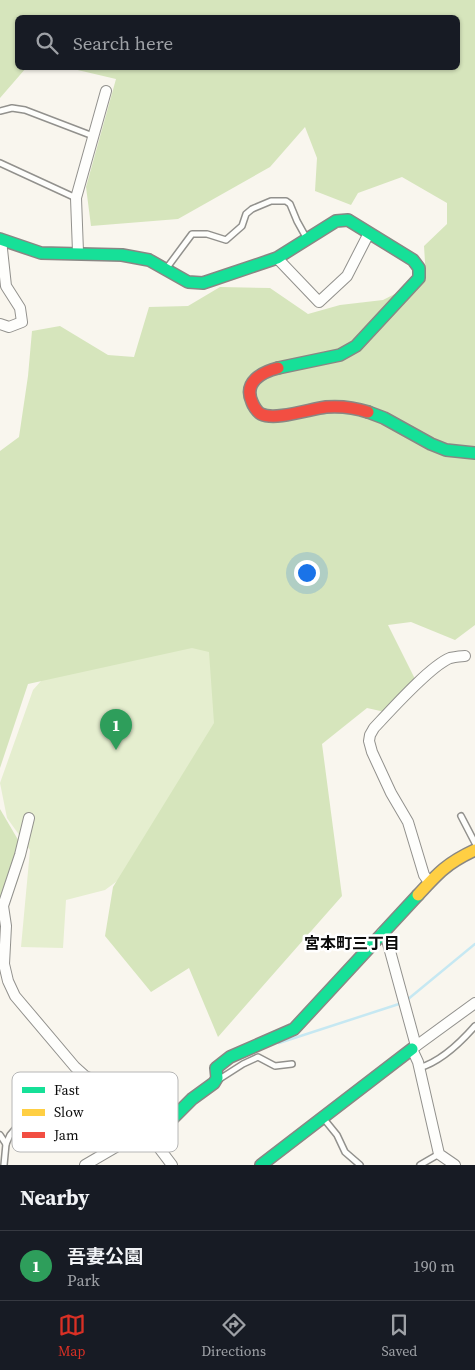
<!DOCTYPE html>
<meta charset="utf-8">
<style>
:root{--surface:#171b24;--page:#242831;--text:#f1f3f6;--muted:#9ea1a6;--line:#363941;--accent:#d93025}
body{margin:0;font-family:"Source Serif 4","Noto Sans JP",serif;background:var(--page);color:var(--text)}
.you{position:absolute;left:306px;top:572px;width:18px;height:18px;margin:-12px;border:4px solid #fff;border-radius:50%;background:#1a73e8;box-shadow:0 0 0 8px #1a73e833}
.badge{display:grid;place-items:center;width:32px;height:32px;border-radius:50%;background:var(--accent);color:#fff;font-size:16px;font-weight:700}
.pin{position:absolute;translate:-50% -41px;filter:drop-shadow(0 1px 2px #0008)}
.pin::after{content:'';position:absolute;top:26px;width:18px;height:15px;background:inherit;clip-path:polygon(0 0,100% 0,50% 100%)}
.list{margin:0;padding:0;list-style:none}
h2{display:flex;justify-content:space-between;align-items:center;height:65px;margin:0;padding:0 20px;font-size:21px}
h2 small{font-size:16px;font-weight:400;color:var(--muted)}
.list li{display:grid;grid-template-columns:32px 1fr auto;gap:15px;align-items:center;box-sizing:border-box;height:70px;padding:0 20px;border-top:1px solid var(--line)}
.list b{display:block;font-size:19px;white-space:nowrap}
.list p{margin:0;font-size:16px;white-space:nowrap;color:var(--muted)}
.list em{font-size:16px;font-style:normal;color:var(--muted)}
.icon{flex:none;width:28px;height:28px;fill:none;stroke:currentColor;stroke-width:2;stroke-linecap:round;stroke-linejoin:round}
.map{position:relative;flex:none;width:475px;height:1165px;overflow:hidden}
.search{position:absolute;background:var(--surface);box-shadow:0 1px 4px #0004;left:15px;right:15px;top:15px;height:55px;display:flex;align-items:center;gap:12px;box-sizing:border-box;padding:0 18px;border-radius:8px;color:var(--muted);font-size:19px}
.sheet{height:135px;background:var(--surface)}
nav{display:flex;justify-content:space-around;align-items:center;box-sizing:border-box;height:70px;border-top:1px solid var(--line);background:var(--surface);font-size:14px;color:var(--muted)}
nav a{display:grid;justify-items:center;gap:2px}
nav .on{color:var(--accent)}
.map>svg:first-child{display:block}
.green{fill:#e5eecf}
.forest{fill:#d6e5bc}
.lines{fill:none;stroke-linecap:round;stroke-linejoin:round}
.stream{stroke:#c6e8f2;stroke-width:2.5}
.lane-casing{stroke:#92918d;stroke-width:8}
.street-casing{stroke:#92918d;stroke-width:12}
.fast-casing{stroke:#898784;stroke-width:14}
.slow-casing{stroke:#898784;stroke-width:14}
.jam-casing{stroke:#898784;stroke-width:14}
.lane{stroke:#fefefc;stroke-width:5}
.street{stroke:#fefefc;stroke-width:10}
.fast{stroke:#16e098;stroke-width:11}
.slow{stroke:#ffcf43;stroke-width:11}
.jam{stroke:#f24e42;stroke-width:11}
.labels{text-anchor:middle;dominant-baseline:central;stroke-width:5;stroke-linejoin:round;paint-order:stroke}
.neighbourhood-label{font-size:16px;font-weight:bold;fill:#0b0b0b;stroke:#fff}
.key{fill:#fff;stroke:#b6b6b6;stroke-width:1}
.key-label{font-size:14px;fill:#0b0b0b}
</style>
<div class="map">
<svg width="475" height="1165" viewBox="0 0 475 1165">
<rect width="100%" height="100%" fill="#f9f6ee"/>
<polygon class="green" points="268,617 158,851 105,890 66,900 63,948 21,947 30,850 7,818 0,783 33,690 95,620"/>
<g class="forest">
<polygon points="0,0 475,0 475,625 455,640 411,622 388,625 417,683 385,712 367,708 322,744 342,896 218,1037 189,968 151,992 105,936 113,887 214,723 209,652 192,648 28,684 0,768 0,451 19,437 28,376 32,331 60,326 108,355 134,357 149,307 188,306 220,287 270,288 308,314 340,305 383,300 426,278 424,246 447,224 447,203 402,177 358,193 351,205 315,191 317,158 305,127 270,167 178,219 91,226 86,187 116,79 69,68 458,68 458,18 18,18 18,68 26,68 0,98"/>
<polygon points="0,809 24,850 19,877 0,928"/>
</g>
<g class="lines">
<g class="stream">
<polyline points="407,1000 475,944"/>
<polyline points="279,1043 402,1003"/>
<polyline points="148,1125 158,1121"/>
</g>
<defs>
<g id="lane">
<polyline points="0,111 12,108 25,110 93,136"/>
<polyline points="0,163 76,198"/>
<polyline points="166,269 192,234 207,234 226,240 242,226 246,214 252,209 271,201 286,201 290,204 297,221 307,239"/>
<polyline points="461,816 475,843"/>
<path d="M 419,1068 C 440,1062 461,1042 475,1026"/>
<polyline points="218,1080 243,1064 258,1057 275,1066 292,1064"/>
<polyline points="324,1119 337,1135 345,1152 360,1165"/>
<polyline points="0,1135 6,1144"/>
<polyline points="4,1165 6,1144 10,1135 15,1129 21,1124 41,1113 85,1076"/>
<polyline points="420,1165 439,1154"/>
</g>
<g id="street">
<polyline points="78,252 76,198 106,91"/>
<polyline points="277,258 319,302 347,276 369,233"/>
<polyline points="0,324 9,327 22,322 20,308 6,286 1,240"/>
<polyline points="29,818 20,855 3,906 6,926 4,964 8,981 15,996 75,1067 85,1076 110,1086 119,1095 172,1165"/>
<path d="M 429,882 L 424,875 L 408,822 L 391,793 L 372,752 L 369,741 L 370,735 L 374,728 C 390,711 430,666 450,658 C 455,657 460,656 465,656"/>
<polyline points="382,933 387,940 416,1046"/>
<polyline points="85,1165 145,1130"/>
<polyline points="455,1165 439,1154 418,1062 412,1049 475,1003"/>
</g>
<g id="fast">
<polyline points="0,239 41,253 122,255 149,260 188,282 203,283 277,258 336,221 348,220 413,260 419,268 419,278 356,346 340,355 278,368"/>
<polyline points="368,412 384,418 431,444 446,450 475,453"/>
<polyline points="149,1135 174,1117 192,1099 214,1083 217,1078 216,1068 230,1057 294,1029 418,895"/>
<polyline points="261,1165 412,1049"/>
</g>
<path id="slow" d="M 418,895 C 438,873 447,863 475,850"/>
<path id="jam" d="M 278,368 C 262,372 243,382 252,402 C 253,405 257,412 261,414 C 275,421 310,409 326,407 C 339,406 356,408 368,412"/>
</defs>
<use href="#lane" class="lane-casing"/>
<use href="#street" class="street-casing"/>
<use href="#fast" class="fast-casing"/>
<use href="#slow" class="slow-casing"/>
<use href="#jam" class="jam-casing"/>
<use href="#lane" class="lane"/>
<use href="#street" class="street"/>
<use href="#fast" class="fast"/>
<use href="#slow" class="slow"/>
<use href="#jam" class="jam"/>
</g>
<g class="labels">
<g class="neighbourhood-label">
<text x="352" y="943">宮本町三丁目</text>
</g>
</g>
<rect x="12" y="1072" width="166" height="80" rx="8" class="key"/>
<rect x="22" y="1087" width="23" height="6" fill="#16e098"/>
<rect x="22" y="1109" width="23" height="7" fill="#ffcf43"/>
<rect x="22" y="1132" width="23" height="6" fill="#f24e42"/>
<g class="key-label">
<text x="54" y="1095">Fast</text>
<text x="54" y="1117">Slow</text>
<text x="54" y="1140">Jam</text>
</g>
</svg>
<div class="you"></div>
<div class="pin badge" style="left:116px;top:750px;background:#2e9e5b">1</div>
<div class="search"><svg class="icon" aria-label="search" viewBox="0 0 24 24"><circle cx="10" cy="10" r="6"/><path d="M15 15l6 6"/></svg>Search here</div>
</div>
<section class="sheet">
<h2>Nearby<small></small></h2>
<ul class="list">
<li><span class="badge" style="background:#2e9e5b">1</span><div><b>吾妻公園</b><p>Park</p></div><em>190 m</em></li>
</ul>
</section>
<nav>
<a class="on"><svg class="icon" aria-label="map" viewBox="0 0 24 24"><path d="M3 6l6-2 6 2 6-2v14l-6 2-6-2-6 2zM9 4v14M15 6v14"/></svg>Map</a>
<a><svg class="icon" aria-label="directions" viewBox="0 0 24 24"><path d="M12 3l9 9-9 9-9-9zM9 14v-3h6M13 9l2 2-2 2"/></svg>Directions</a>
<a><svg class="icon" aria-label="saved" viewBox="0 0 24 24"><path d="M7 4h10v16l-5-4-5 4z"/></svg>Saved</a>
</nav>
